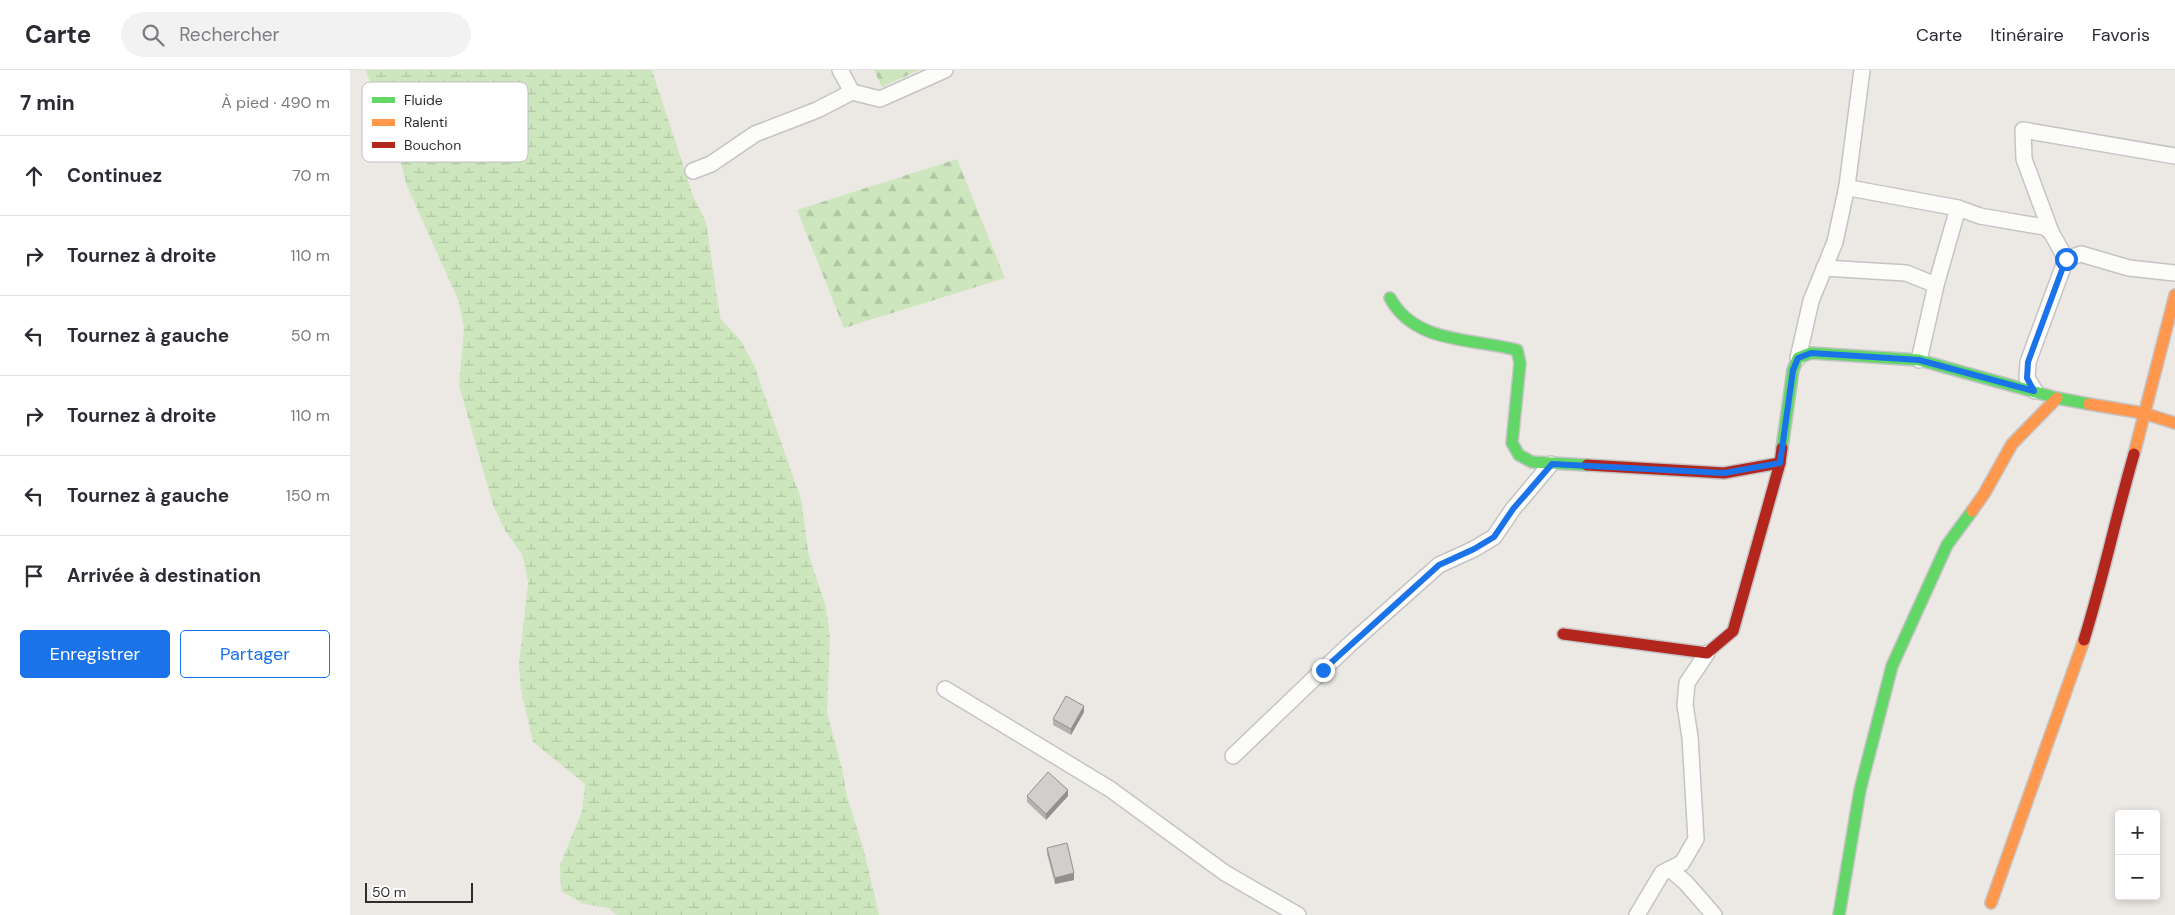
<!DOCTYPE html>
<html lang="fr">
<meta charset="utf-8">
<style>
:root{--surface:#fff;--page:#f2f2f3;--text:#2b2b33;--muted:#7c7c81;--line:#e1e1e2;--accent:#1a73e8}
body{margin:0;font-family:"DM Sans",sans-serif;background:var(--page);color:var(--text)}
.controls{position:absolute;right:15px;bottom:15px;display:grid;overflow:hidden;border-radius:5px;box-shadow:0 2px 8px #0003}
.controls button{width:45px;height:45px;display:grid;place-items:center;padding:0;border:0;border-bottom:1px solid var(--line);background:var(--surface);color:var(--text);font:25px sans-serif}
.scale{position:absolute;left:15px;bottom:12px;width:108px;box-sizing:border-box;padding-left:5px;border:2px solid #2e2e2e;border-top:0;font-size:14px;line-height:18px;white-space:nowrap;color:#2e2e2e;-webkit-text-stroke:4px #fff;paint-order:stroke}
.stop{position:absolute;width:15px;height:15px;margin:-11px;border:4px solid #1a73e8;border-radius:50%;background:#fff}
.stop.end{background:#1a73e8;border-color:#fff;box-shadow:0 1px 5px #0008}
.list{margin:0;padding:0;list-style:none}
h2{display:flex;justify-content:space-between;align-items:center;height:65px;margin:0;padding:0 20px;font-size:21px}
h2 small{font-size:16px;font-weight:400;color:var(--muted)}
.list li{display:grid;grid-template-columns:32px 1fr auto;gap:15px;align-items:center;box-sizing:border-box;height:80px;padding:0 20px;border-top:1px solid var(--line)}
.list b{display:block;font-size:19px;white-space:nowrap}
.list em{font-size:16px;font-style:normal;color:var(--muted)}
.actions{display:flex;gap:10px;padding:15px 20px}
.actions a{flex:1;padding:11px 0;border:1px solid var(--accent);border-radius:5px;text-align:center;font-size:18px;color:var(--accent)}
.actions .main{background:var(--accent);color:#fff}
.icon{flex:none;width:28px;height:28px;fill:none;stroke:currentColor;stroke-width:2;stroke-linecap:round;stroke-linejoin:round}
.map{position:relative;flex:none;width:1825px;height:845px;overflow:hidden}
header{display:flex;align-items:center;gap:30px;box-sizing:border-box;height:70px;padding:0 25px;background:var(--surface);border-bottom:1px solid var(--line)}
header strong{font-size:24px}
nav{display:flex;gap:28px;margin-inline-start:auto;font-size:18px}
.search{width:350px;height:45px;background:var(--page);display:flex;align-items:center;gap:12px;box-sizing:border-box;padding:0 18px;border-radius:28px;color:var(--muted);font-size:19px}
main{display:flex}
aside{flex:1;background:var(--surface)}
.map>svg:first-child{display:block}
.forest{fill:url(#forest-firs)}
.wetland{fill:url(#wetland-marsh)}
.lines{fill:none;stroke-linecap:round;stroke-linejoin:round}
.street-casing{stroke:#c5c4c5;stroke-width:18}
.fast-casing{stroke:#c5c4c5;stroke-width:14}
.slow-casing{stroke:#c5c4c5;stroke-width:14}
.jam-casing{stroke:#c5c4c5;stroke-width:14}
.street{stroke:#fcfcfb;stroke-width:15}
.fast{stroke:#63d668;stroke-width:11}
.slow{stroke:#ff974d;stroke-width:11}
.jam{stroke:#b3261e;stroke-width:11}
.wall{fill:#b4b1af}
.shaded-wall{fill:#92908e}
.building{fill:#d1cecb;stroke:#92908e}
.route{stroke:#1a73e8;stroke-width:6}
.key{fill:#fff;stroke:#c0c0c0;stroke-width:1}
.key-label{font-size:14px;fill:#2e2e2e}
</style>
<header>
<strong>Carte</strong>
<div class="search"><svg class="icon" aria-label="search" viewBox="0 0 24 24"><circle cx="10" cy="10" r="6"/><path d="M15 15l6 6"/></svg>Rechercher</div>
<nav><a>Carte</a><a>Itinéraire</a><a>Favoris</a></nav>
</header>
<main>
<aside>
<h2>7 min<small>À pied · 490 m</small></h2>
<ul class="list">
<li><svg class="icon" aria-label="ahead" viewBox="0 0 24 24"><path d="M12 20V5M6 11l6-6 6 6"/></svg><div><b>Continuez</b></div><em>70 m</em></li>
<li><svg class="icon" aria-label="right" viewBox="0 0 24 24"><path d="M7 20v-9h11M14 6l5 5-5 5"/></svg><div><b>Tournez à droite</b></div><em>110 m</em></li>
<li><svg class="icon" aria-label="left" viewBox="0 0 24 24"><path d="M17 20v-9H6M10 6l-5 5 5 5"/></svg><div><b>Tournez à gauche</b></div><em>50 m</em></li>
<li><svg class="icon" aria-label="right" viewBox="0 0 24 24"><path d="M7 20v-9h11M14 6l5 5-5 5"/></svg><div><b>Tournez à droite</b></div><em>110 m</em></li>
<li><svg class="icon" aria-label="left" viewBox="0 0 24 24"><path d="M17 20v-9H6M10 6l-5 5 5 5"/></svg><div><b>Tournez à gauche</b></div><em>150 m</em></li>
<li><svg class="icon" aria-label="arrive" viewBox="0 0 24 24"><path d="M6 21V4h12l-3 4 3 4H6"/></svg><div><b>Arrivée à destination</b></div></li>
</ul>
<div class="actions"><a class="main">Enregistrer</a><a>Partager</a></div>
</aside>
<div class="map">
<svg width="1825" height="845" viewBox="0 0 1825 845">
<defs>
<pattern id="forest-firs" width="22" height="20" patternUnits="userSpaceOnUse" patternTransform="scale(1.25)"><rect width="22" height="20" fill="#cee6be"/><path d="M5 1l3.5 6h-7zM16 11l3.5 6h-7z" fill="#b1c6a4"/></pattern>
<pattern id="wetland-marsh" width="20" height="14" patternUnits="userSpaceOnUse" patternTransform="scale(1.25)"><rect width="20" height="14" fill="#cee6be"/><path d="M1 5h8M5 5V1M11 12h8M15 12V8" fill="none" stroke="#b1c6a4"/></pattern>
</defs>
<rect width="100%" height="100%" fill="#ece8e4"/>
<g class="forest">
<polygon points="524,0 569,0 532,17"/>
<polygon points="607,89 655,208 494,258 447,140"/>
</g>
<polygon class="wetland" points="15,0 302,0 343,126 356,152 370,248 391,271 404,295 451,429 459,486 476,537 480,567 477,643 492,698 497,727 514,781 529,845 267,845 258,838 234,834 211,821 210,795 232,741 235,714 183,672 171,620 169,594 178,513 173,486 155,460 143,435 109,315 114,258 109,232 57,116 41,55"/>
<g class="lines">
<defs>
<g id="street">
<polyline points="490,0 502,22 530,29 595,0"/>
<polyline points="343,101 361,94 405,64 467,40 502,22"/>
<polyline points="1497,116 1505,119 1608,138 1630,146 1694,157 1701,162 1716,189"/>
<polyline points="1701,162 1674,89 1673,60 1825,86"/>
<polyline points="1474,198 1556,203 1586,215"/>
<polyline points="1448,288 1461,231 1485,172 1497,116 1512,0"/>
<polyline points="1569,290 1586,215 1608,138"/>
<polyline points="1685,321 1677,308 1678,292 1716,189 1731,184 1779,198 1825,203"/>
<polyline points="595,619 760,719 875,803 948,845"/>
<polyline points="883,686 999,575 1089,495 1124,479 1144,467 1163,439 1201,394"/>
<polyline points="1320,799 1336,813 1364,845"/>
<polyline points="1287,845 1312,803 1332,793 1346,769 1340,667 1335,635 1337,613 1357,583"/>
</g>
<g id="fast">
<path d="M 1040,228 C 1065,274 1122,268 1167,280 L 1170,293 L 1162,373 L 1169,385 L 1182,392 L 1237,395"/>
<polyline points="1432,378 1443,300 1448,288 1461,283 1569,290 1707,328 1739,334"/>
<polyline points="1489,845 1510,720 1542,596 1597,475 1622,441"/>
</g>
<g id="slow">
<polyline points="1739,334 1793,343 1825,353"/>
<polyline points="1784,384 1825,225"/>
<polyline points="1622,441 1634,424 1662,374 1707,328"/>
<polyline points="1641,833 1734,570"/>
</g>
<g id="jam">
<polyline points="1237,395 1374,403 1430,393"/>
<polyline points="1213,564 1357,583 1383,561 1430,393 1432,378"/>
<path d="M 1734,570 C 1753,509 1766,446 1784,384"/>
</g>
</defs>
<use href="#street" class="street-casing"/>
<use href="#fast" class="fast-casing"/>
<use href="#slow" class="slow-casing"/>
<use href="#jam" class="jam-casing"/>
<use href="#street" class="street"/>
<use href="#fast" class="fast"/>
<use href="#slow" class="slow"/>
<use href="#jam" class="jam"/>
</g>
<g class="wall">
<polygon points="734,642 721,665 703,655 703,649"/>
<polygon points="677,726 718,726 696,750 677,732"/>
<polygon points="697,778 724,810 705,814 697,784"/>
</g>
<g class="shaded-wall">
<polygon points="734,636 734,642 721,665 721,659"/>
<polygon points="718,720 718,726 696,750 696,744"/>
<polygon points="724,803 724,810 705,814 705,808"/>
</g>
<g class="building">
<polygon points="716,626 734,636 721,659 703,649"/>
<polygon points="698,702 718,720 696,744 677,726"/>
<polygon points="717,773 724,803 705,808 697,778"/>
</g>
<g class="lines">
<polyline class="route" points="973,600 1089,495 1124,479 1144,467 1163,439 1202,394 1374,403 1430,393 1443,300 1448,288 1461,283 1569,290 1684,321 1677,308 1678,292 1716,189"/>
</g>
<rect x="12" y="12" width="166" height="80" rx="8" class="key"/>
<rect x="22" y="27" width="23" height="6" fill="#63d668"/>
<rect x="22" y="49" width="23" height="7" fill="#ff974d"/>
<rect x="22" y="72" width="23" height="6" fill="#b3261e"/>
<g class="key-label">
<text x="54" y="35">Fluide</text>
<text x="54" y="57">Ralenti</text>
<text x="54" y="80">Bouchon</text>
</g>
</svg>
<div class="controls">
<button>+</button>
<button>−</button>
</div>
<div class="scale">50 m</div>
<div class="stop" style="left:1716px;top:189px"></div>
<div class="stop end" style="left:973px;top:600px"></div>
</div>
</main>
